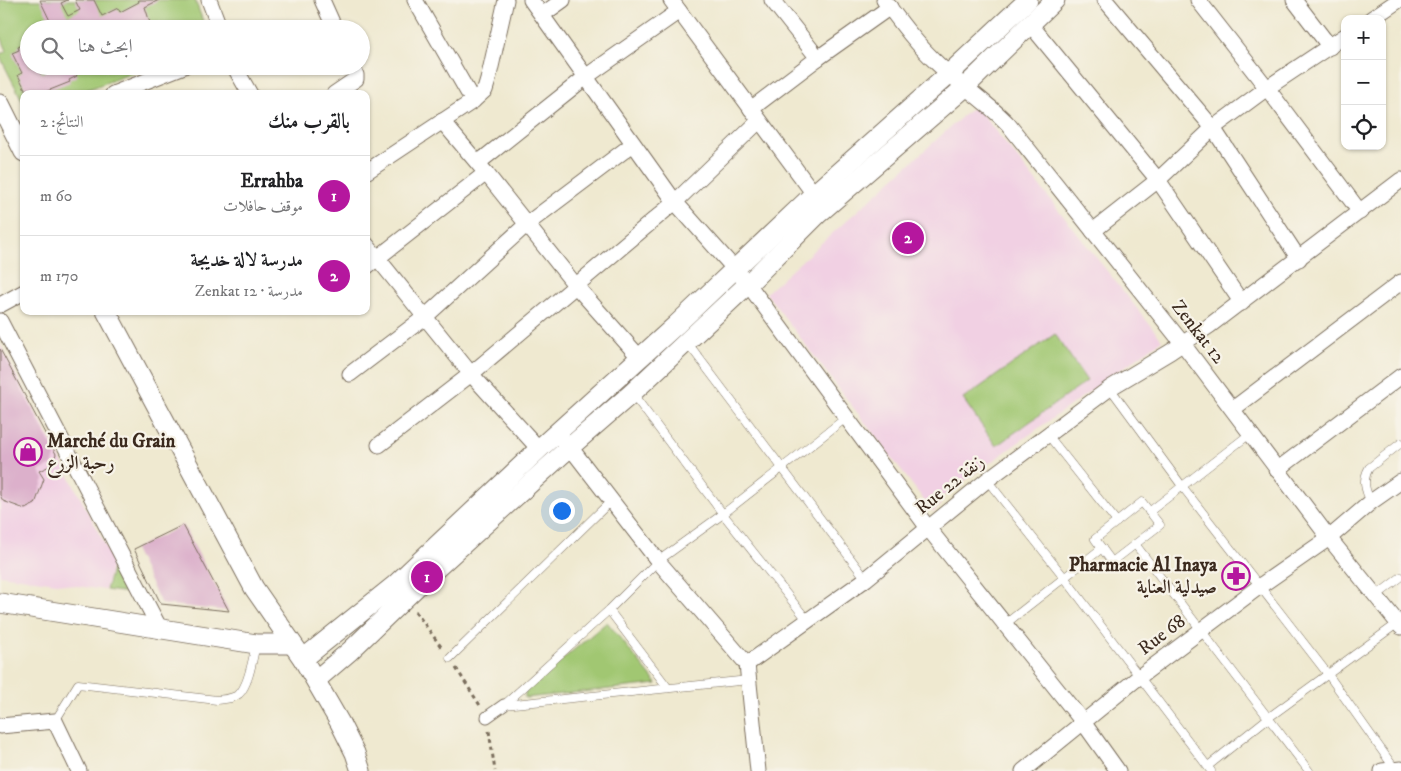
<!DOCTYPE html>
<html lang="ar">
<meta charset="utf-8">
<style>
:root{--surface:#fff;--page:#f6f6f6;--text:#202124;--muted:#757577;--line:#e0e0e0;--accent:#b5179e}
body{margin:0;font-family:"IM FELL DW Pica",Amiri,serif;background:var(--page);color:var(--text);direction:rtl}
.controls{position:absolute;right:15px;top:15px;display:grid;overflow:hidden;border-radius:10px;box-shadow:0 1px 4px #0004}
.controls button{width:45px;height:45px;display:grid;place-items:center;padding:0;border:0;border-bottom:1px solid var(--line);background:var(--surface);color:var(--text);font:25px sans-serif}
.you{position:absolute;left:561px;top:510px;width:18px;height:18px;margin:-12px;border:4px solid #fff;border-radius:50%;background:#1a73e8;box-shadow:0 0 0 8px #1a73e833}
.badge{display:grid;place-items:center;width:32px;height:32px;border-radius:50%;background:var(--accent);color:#fff;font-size:16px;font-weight:700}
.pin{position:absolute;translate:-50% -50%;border:2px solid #fff;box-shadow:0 1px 5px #0006}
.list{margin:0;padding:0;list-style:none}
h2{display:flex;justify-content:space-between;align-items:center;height:65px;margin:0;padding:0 20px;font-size:21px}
h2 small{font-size:16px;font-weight:400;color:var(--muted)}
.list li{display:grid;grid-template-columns:32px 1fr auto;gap:15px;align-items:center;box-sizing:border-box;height:80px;padding:0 20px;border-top:1px solid var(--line)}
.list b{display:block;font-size:19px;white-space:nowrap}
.list p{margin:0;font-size:16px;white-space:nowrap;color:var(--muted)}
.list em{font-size:16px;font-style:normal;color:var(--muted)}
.icon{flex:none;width:28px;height:28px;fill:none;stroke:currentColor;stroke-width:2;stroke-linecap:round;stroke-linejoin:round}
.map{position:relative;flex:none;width:1401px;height:771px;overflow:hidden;direction:ltr}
.search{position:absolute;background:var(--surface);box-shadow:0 1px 4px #0004;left:20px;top:20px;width:350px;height:55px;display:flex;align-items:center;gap:12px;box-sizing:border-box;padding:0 18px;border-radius:28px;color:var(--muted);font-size:19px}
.panel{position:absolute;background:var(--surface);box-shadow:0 1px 4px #0004;left:20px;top:90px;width:350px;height:225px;border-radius:10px;direction:rtl}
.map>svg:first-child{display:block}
.built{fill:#f1d0e3}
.green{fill:#a1c772;stroke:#6e7848}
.building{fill:#dcb0cb}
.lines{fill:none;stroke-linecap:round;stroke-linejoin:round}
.service-casing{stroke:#7a6d5c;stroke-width:9}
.pedestrian-casing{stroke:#7a6d5c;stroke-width:13}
.minor-casing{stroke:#7a6d5c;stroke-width:17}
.tertiary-casing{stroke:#7a6d5c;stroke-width:21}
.path{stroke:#7a6d5c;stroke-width:3;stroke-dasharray:4 4;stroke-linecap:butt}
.service{stroke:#fff;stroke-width:8}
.pedestrian{stroke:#fff;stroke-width:11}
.minor{stroke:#fff;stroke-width:15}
.tertiary{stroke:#fff;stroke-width:19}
.labels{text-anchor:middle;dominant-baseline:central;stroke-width:4.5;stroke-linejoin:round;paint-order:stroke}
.street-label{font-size:19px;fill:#3b2a1e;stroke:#f7f3e8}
.poi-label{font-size:19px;font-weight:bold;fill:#3b2a1e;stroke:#f7f3e8;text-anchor:start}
</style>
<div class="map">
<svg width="1401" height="771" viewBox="0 0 1401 771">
<rect width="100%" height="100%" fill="#f7f3e8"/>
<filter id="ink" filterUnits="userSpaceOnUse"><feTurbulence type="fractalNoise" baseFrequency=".02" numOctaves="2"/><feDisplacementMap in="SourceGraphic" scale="10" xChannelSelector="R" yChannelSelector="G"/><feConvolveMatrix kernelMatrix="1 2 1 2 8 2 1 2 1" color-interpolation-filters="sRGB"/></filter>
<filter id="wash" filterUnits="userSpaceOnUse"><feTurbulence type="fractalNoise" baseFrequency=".0096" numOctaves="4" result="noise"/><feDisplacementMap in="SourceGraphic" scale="20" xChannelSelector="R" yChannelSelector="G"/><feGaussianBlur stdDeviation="1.12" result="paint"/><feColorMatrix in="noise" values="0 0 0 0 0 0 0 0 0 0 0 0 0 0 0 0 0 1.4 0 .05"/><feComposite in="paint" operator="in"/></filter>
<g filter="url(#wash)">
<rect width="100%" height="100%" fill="#efe9d0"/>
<g class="built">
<polygon points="975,105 1162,340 938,500 941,505 933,512 766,293"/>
<polygon points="0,344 113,560 105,590 0,575"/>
</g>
<g class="green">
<polygon points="0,0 195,0 206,29 29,29 29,66 151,66 76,94 24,94 24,104 0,57 0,54 7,51 0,34"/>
<polygon points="1055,334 1087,381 996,446 963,399"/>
<polygon points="114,563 130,591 128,593 106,590"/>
<polygon points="607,622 657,684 525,698 525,691"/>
</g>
<g id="blocks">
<g class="building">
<polygon points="40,0 68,0 61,3 68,16 80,10 75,0 94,0 102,16 118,8 120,12 139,2 138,0 159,0 145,7 152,29 132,29 130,24 120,29 98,29 96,25 88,29 54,29"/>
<polygon points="29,42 29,66 38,66 42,73 54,66 72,66 77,76 69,80 70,82 40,94 31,94 29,90 26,91 18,75 22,73 12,53 19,50 18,47"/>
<polygon points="0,349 56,454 52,465 39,471 44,479 35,504 25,509 3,501 0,495"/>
<polygon points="183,525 229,611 161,604 134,549"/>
</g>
</g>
</g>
<g filter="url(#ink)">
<use href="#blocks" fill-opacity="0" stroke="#7a6d5c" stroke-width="1"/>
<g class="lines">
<defs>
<g id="service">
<polyline points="687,342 866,579"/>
<polyline points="1110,388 1182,486 1327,673 1395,769"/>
<polyline points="632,393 723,514 808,621"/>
<polyline points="1048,435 1117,522"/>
<polyline points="987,480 1064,577 1211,771"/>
<polygon points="1142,502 1160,525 1112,562 1095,539"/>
<path d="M 1371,502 C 1365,490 1362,480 1369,468 L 1401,443"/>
<polyline points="1149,512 1251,433"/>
<polyline points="1135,544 1309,771"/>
<polyline points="1376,596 1401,577"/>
<polyline points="609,610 668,688"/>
<polyline points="1004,625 1102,548"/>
<polyline points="450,658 611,501"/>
<polyline points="504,705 609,610 658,561 723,514 847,417"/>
<polyline points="504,705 749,680"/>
<path d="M 55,721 L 78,684 L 217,700 C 225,699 233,699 239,694 C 249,685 253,657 256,644"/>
<polyline points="1208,766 1268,718 1398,623"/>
</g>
<polyline id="pedestrian" points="487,717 504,705"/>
<g id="minor">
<polyline points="209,0 220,29"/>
<polyline points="322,0 335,29"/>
<polyline points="415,0 473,101"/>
<polyline points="531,0 675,202 748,284 928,528 1083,722 1118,771"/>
<polyline points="671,0 814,194"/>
<polyline points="772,0 818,58"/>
<path d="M 884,0 C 901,23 918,46 940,66 C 962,86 987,102 1008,124 L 1183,344 L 1329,538 L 1401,627"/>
<polyline points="1105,0 1213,128 1299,259"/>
<polyline points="1198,0 1267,88 1360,212"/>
<polyline points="1294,0 1330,47"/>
<polyline points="542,15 563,0"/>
<polyline points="1371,19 1399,0"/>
<polyline points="1030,24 1158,180 1242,303"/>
<polyline points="234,66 250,94"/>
<polyline points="113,94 184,66"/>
<polyline points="334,94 356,79 356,75 352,66"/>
<polyline points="751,109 818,58 890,7"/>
<polyline points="442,121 486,173 576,286 640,358"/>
<polyline points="478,163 587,76 679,11"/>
<polyline points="366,172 473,101 485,90 488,80 506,0"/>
<polyline points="1093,231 1158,180 1213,128 1267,88 1345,36"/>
<polyline points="366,244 471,374 539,449"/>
<polyline points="366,267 486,173"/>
<polyline points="0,305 24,292"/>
<polyline points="0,321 160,629"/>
<polyline points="350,374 425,317 527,224 633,144"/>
<polyline points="1233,409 1401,282"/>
<polyline points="556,433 570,447 658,561 747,664 758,771"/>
<polyline points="379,445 471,374 675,202 759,121"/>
<polyline points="1277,470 1401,376"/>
<polyline points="747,664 866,579 987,480 1110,388 1170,352 1209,326 1401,180"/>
<polyline points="0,726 55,721 79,771"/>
<polyline points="1023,771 1139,677 1260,586 1329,538 1371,502 1401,481"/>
<polyline points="1382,771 1401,769"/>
</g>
<g id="tertiary">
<polyline points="0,104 24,152"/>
<polyline points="106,311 254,588 303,659 340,723 355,753 361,771"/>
<polyline points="0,603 256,644 292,644"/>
<polyline points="303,659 395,585 539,449 676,325 814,194 949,74 1028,0"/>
<polyline points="316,680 350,651 427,577 570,447 632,393 748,284 818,214 964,88 1055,0"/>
</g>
</defs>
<use href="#service" class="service-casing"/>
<use href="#pedestrian" class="pedestrian-casing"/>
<use href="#minor" class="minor-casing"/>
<use href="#tertiary" class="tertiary-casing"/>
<g class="path">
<polyline points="415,611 442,648"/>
<polyline points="456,668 481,707"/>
<polyline points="489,731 495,771"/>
</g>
<use href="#service" class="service"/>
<use href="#pedestrian" class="pedestrian"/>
<use href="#minor" class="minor"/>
<use href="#tertiary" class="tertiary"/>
</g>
</g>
<defs>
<symbol id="shop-ring" viewBox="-11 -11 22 22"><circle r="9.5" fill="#f7f3e8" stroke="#b5179e" stroke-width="1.5"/><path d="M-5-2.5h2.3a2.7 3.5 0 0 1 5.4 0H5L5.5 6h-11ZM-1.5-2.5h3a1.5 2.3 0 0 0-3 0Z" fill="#b5179e"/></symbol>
<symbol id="pharmacy-ring" viewBox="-11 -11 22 22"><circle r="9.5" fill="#f7f3e8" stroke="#b5179e" stroke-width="1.5"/><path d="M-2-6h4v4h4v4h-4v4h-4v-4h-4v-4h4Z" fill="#b5179e"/></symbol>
</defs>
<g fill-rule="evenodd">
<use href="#shop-ring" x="12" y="436" width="32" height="32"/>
<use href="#pharmacy-ring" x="1220" y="560" width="32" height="32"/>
</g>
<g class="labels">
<g class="street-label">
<text transform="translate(1198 332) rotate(52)">Zenkat 12</text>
<text transform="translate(950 485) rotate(-39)">Rue 22 زنقة</text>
<text transform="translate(1162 635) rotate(-37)">Rue 68</text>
</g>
<g class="poi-label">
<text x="47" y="441">Marché du Grain<tspan x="47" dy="22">رحبة الزرع</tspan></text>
<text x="1217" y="565" text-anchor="end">Pharmacie Al Inaya<tspan x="1217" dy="22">صيدلية العناية</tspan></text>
</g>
</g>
</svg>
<div class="controls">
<button>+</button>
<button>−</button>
<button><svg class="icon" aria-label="locate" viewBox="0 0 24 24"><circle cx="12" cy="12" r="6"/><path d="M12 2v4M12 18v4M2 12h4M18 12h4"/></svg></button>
</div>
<div class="you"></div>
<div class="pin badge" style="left:427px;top:577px">1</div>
<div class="pin badge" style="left:908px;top:238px">2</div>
<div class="search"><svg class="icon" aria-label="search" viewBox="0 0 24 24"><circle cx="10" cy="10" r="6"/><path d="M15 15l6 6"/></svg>ابحث هنا</div>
<section class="panel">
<h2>بالقرب منك<small>النتائج: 2</small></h2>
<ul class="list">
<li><span class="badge">1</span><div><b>Errahba</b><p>موقف حافلات</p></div><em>60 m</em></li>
<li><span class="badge">2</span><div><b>مدرسة لالة خديجة</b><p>مدرسة · Zenkat 12</p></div><em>170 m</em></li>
</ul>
</section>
</div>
